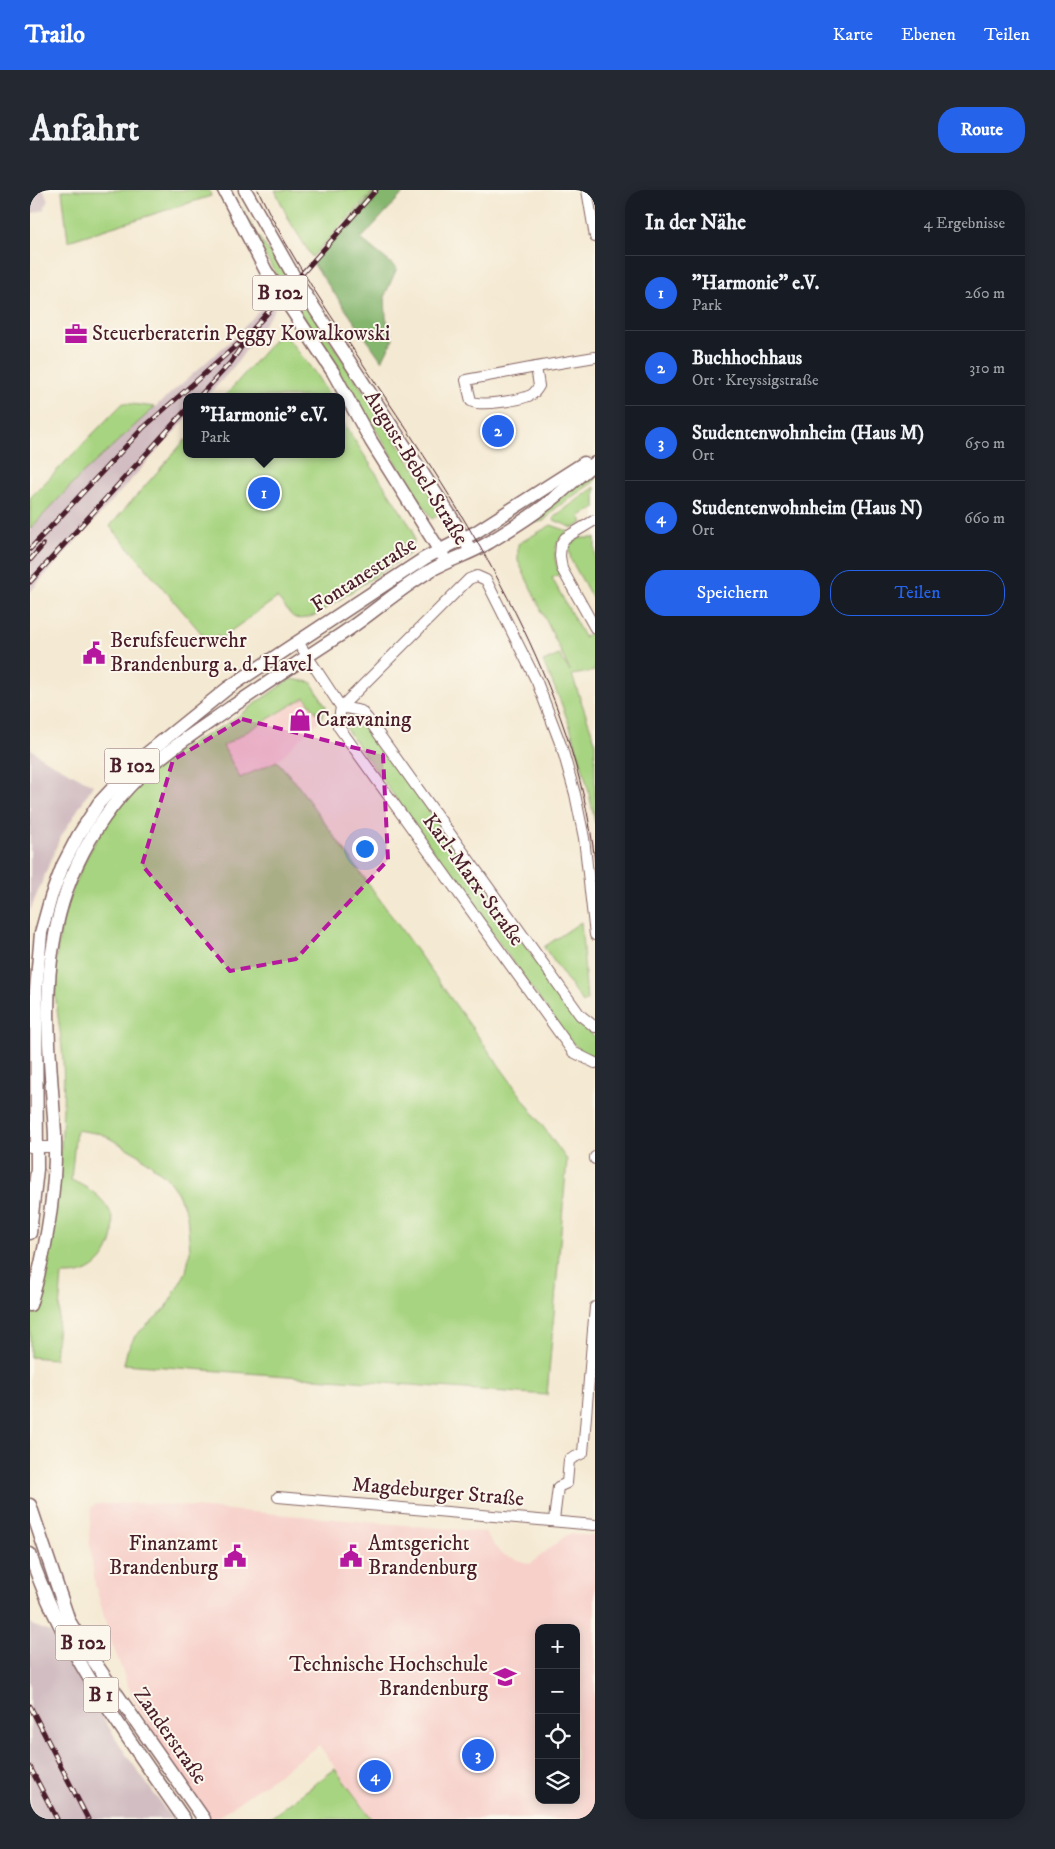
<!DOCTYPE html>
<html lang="de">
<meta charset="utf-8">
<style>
:root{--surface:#171b24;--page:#242831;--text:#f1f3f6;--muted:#9ea1a6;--line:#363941;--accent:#2563eb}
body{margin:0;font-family:"IM FELL DW Pica",serif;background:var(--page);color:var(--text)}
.controls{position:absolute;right:15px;bottom:15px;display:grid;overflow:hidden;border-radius:10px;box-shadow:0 2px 12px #0003}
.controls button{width:45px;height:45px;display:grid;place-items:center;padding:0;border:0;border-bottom:1px solid var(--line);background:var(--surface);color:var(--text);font:25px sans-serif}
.you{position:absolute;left:334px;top:658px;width:18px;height:18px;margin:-12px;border:4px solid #fff;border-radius:50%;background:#1a73e8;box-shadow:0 0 0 8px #1a73e833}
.badge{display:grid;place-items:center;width:32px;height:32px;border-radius:50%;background:var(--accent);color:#fff;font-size:16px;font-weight:700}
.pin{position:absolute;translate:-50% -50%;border:2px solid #fff;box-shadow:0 1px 5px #0006}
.popup{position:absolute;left:153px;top:203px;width:162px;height:65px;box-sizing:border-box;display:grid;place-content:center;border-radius:10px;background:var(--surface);filter:drop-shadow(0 1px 4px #0005);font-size:16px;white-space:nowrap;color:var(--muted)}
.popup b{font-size:19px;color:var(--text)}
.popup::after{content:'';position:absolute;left:50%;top:100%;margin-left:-10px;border:10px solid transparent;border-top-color:var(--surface)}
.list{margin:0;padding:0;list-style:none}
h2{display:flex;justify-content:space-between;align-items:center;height:65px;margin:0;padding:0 20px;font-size:21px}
h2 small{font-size:16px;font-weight:400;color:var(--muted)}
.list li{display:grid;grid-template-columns:32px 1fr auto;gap:15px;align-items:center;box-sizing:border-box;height:75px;padding:0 20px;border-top:1px solid var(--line)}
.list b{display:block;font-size:19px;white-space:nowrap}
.list p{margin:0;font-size:16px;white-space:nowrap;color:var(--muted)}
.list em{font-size:16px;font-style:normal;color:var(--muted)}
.actions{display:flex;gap:10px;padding:15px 20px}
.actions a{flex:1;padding:11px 0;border:1px solid var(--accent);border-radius:20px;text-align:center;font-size:18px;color:var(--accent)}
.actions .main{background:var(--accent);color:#fff}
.icon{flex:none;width:28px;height:28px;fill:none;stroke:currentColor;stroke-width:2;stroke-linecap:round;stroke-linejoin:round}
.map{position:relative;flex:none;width:565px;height:1629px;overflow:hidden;border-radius:20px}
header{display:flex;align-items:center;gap:30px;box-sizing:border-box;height:70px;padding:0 25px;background:var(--accent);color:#fff}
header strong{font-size:24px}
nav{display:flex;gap:28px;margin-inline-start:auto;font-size:18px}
.intro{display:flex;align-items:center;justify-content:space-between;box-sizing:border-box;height:120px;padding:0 30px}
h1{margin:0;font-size:35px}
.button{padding:12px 22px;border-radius:20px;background:var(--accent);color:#fff;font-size:18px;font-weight:700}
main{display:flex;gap:30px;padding:0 30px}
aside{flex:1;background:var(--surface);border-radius:20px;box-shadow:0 2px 12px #0003}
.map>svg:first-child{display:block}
.built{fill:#f7d0ca;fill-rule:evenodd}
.industrial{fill:#d2bec2}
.green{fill:#a7d480;stroke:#787a56}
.forest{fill:#85b66e;stroke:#686a4c}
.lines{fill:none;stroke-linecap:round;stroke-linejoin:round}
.minor-casing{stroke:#866665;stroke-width:12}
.major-casing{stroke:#866665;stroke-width:15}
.minor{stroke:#fff;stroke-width:10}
.major{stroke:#fff;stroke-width:12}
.tram{stroke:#4a1f2b;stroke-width:1}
.rail-casing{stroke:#4a1f2b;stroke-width:5}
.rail{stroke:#fbf7ec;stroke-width:3;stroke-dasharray:9;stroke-linecap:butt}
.marked{fill:#b5179e;fill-opacity:0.2;stroke:#b5179e;stroke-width:4;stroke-dasharray:10 6;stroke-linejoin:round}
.labels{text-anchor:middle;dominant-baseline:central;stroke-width:4;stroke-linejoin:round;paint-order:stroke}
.shield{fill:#fbf7ec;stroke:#7f6065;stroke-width:1}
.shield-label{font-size:20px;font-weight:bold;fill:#4a1f2b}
.poi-label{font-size:21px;fill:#4a1f2b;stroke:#fbf7ec;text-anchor:start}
.street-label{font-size:21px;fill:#4a1f2b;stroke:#fbf7ec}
</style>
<header>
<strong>Trailo</strong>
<nav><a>Karte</a><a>Ebenen</a><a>Teilen</a></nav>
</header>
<div class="intro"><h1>Anfahrt</h1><a class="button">Route</a></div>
<main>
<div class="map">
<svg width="565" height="1629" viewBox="0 0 565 1629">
<rect width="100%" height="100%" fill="#fbf7ec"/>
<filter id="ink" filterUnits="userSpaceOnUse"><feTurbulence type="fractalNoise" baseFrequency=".02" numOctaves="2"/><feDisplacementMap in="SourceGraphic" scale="10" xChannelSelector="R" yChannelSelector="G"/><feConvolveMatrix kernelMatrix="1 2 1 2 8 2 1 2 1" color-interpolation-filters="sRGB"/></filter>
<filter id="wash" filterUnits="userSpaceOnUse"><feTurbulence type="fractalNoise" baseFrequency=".0096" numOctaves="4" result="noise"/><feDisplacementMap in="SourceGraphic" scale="20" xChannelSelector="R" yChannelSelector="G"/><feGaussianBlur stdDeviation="1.12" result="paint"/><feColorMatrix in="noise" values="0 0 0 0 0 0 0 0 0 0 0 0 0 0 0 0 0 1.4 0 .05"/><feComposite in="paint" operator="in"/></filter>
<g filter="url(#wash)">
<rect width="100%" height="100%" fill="#f4e9d2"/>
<g class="built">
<polygon points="275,507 291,529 247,571 210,588 193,556"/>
<path d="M 119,1313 L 455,1342 L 471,1364 L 500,1374 L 538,1344 L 565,1346 L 565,1629 L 342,1629 L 289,1555 L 185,1629 L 179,1627 L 134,1565 L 126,1545 L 105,1514 L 81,1451 L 65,1395 L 59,1349 L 61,1318 L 65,1314 ZM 509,1438 L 546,1438 L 546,1610 L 509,1610 Z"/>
</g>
<g class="industrial">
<polygon points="0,0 14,0 18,11 13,20 0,24"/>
<polygon points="239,110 245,119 206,174 177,207 156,207 156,229 0,402 0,339 51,285 125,217 204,148"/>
<polygon points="0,558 12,568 63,595 29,650 0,721"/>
<polygon points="0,1432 2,1435 20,1442 95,1563 142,1629 0,1629"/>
</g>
<g class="green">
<polygon points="32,0 179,0 181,6 38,51"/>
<polygon points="245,0 344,0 282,67 259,30"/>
<polygon points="211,17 230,49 262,92 255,100 209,19"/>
<path d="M 264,96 L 413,322 L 402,329 C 354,253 307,177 257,103 Z"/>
<polygon points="252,141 285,183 300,207 194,207"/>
<polygon points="93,213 125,217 51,285 0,339 0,308"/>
<path d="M 312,231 L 383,340 L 384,351 L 379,364 L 286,425 C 260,434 264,426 247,408 L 191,448 L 188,445 L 178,451 L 80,336 L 156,249 L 156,264 L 312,264 Z"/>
<polygon points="565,279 565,291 526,318 514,331 502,333"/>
<polygon points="565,297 565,318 550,326 553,333 543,338 524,330 524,327"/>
<path d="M 521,335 L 538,341 C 523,354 522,366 530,384 L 522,388 L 554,447 L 561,443 L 565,448 L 565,481 L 542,485 L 565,551 L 565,633 C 555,577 538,523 513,472 L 529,465 L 540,481 L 488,371 L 488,354 Z"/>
<polygon points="550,348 565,348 565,413 541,370 539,359 541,354"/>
<path d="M 260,489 L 281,492 L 296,516 L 291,529 L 275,507 L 193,556 L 210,588 L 247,571 L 266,593 L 537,970 L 517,1205 L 94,1174 L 97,1161 L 105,1146 L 136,1118 L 156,1082 L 160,1061 L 157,1024 L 147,1002 L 136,987 L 109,965 L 72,944 L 46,940 L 41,990 C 55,996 69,1004 78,1018 C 91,1039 79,1073 55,1082 C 48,1085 40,1085 32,1085 L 25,1169 L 0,1167 C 0,1158 0,1149 0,1140 C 1,1123 8,1106 11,1090 C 20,1041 29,992 32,942 C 33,915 35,887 32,859 C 30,834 24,811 25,785 C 28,703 74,615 141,566 C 158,554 177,545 195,535 C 217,521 238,504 260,489 Z"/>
<polygon points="324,524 334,530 552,835 565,847 564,866 552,862 536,846 317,540 315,535 316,529"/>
<polygon points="551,732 557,810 553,813 514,757"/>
<polygon points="305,1579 342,1629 239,1629"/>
</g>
<polygon class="forest" points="346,0 376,0 331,49 367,78 355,105 356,127 363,149 352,171 282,72"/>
</g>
<g filter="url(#ink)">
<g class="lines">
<defs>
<g id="minor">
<polyline points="557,0 565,47"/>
<path d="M 506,177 L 509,196 C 507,199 505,203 501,205 C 491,210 450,217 441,211 L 436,190 Z"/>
<polyline points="506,177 565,167"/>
<polyline points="565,330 535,348 531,354 530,366 532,379 565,438"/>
<polyline points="268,452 311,517 308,536 543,862 565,873"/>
<polyline points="311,517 439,389 447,386 456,390 507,492 532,558 545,604 554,648 565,745"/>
<polyline points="311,517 331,521 338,529 550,825 565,837"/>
<polyline points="0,957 24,957"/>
<polyline points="565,967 565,969"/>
<polyline points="563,1140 565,1117"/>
<polyline points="248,1307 565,1335"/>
<polyline points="524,1330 528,1297 537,1293 539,1270 553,1263 563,1140 565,1140"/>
</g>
<g id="major">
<polyline points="194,0 236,81 303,182 341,251 413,366"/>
<polyline points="215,0 266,90 420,325 438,356"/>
<polyline points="0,1043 7,979 6,801 11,743 21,707 33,675 48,646 69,613 110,569 198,498 395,368 446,342 554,273"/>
<path d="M 0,1115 C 17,1060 29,986 24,928 C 20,869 13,808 24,750 C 35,681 73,614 128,570 C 151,551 176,535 200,518 C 236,494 271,470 307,447 C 340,426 368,399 403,379 C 421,369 440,364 458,353 C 477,341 496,330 514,316 C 532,303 547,287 565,273"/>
<polyline points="0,1315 39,1431 61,1467 174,1629"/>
<path d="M 0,1364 C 32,1461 97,1546 154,1629"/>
</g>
</defs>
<use href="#minor" class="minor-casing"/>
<use href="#major" class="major-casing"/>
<use href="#minor" class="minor"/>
<use href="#major" class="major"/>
<path class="tram" d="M 228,0 C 261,70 306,133 349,198 C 445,340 544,496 565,671"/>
<defs>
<g id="rail">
<polyline points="169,207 201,172 224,138 346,0"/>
<polyline points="0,359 113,238 208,154"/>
<polyline points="0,370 13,355"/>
<polyline points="0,392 156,220"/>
<polyline points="0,1516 58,1629"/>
<polyline points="0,1577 27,1629"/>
</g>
</defs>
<use href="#rail" class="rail-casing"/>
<use href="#rail" class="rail"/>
</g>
</g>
<path class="marked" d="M 212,529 L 353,565 L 358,670 L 266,769 L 200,781 L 112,675 L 143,570 Z"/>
<defs>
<symbol id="office-bare" viewBox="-9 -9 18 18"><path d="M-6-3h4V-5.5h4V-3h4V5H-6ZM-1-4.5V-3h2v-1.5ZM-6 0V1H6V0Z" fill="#b5179e" stroke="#fbf7ec" stroke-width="2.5" paint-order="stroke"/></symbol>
<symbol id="civic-bare" viewBox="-9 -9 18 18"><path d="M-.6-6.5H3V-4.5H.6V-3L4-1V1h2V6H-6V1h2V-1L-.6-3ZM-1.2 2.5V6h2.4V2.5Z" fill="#b5179e" stroke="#fbf7ec" stroke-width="2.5" paint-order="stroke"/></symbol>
<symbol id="shop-bare" viewBox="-9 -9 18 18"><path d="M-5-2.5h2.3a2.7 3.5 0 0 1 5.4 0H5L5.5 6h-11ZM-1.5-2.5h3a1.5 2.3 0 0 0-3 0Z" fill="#b5179e" stroke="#fbf7ec" stroke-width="2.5" paint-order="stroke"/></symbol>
<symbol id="university-bare" viewBox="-9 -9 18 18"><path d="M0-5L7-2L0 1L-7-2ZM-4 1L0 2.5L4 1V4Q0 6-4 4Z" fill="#b5179e" stroke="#fbf7ec" stroke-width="2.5" paint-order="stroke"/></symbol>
</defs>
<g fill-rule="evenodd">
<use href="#office-bare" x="30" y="128" width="32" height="32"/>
<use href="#civic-bare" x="48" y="447" width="32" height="32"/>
<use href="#shop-bare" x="254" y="514" width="32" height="32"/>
<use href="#civic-bare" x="189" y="1350" width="32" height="32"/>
<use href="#civic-bare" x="305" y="1350" width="32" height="32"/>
<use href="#university-bare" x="459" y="1471" width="32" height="32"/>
</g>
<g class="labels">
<g class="shield">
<rect x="222.5" y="85.5" width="55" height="35" rx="4"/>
<rect x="74.5" y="558.5" width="55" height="35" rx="4"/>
<rect x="25.5" y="1435.5" width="55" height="35" rx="4"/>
<rect x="53.5" y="1487.5" width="35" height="35" rx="4"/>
</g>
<g class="shield-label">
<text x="250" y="103">B 102</text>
<text x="102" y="576">B 102</text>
<text x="53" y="1453">B 102</text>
<text x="71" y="1505">B 1</text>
</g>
<g class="poi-label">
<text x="62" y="144">Steuerberaterin Peggy Kowalkowski</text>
<text x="80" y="451">Berufsfeuerwehr<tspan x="80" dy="24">Brandenburg a. d. Havel</tspan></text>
<text x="286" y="530">Caravaning</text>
<text x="188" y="1354" text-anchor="end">Finanzamt<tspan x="188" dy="24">Brandenburg</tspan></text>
<text x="338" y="1354">Amtsgericht<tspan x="338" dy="24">Brandenburg</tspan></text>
<text x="458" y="1475" text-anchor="end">Technische Hochschule<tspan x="458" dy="24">Brandenburg</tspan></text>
</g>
<g class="street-label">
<text transform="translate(386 278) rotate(58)">August-Bebel-Straße</text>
<text transform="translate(334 385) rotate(-33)">Fontanestraße</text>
<text transform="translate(443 690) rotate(54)">Karl-Marx-Straße</text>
<text transform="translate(408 1302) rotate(5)">Magdeburger Straße</text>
<text transform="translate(140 1546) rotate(55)">Zanderstraße</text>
</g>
</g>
</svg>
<div class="controls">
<button>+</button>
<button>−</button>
<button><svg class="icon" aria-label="locate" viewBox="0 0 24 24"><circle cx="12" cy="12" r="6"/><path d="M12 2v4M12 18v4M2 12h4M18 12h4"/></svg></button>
<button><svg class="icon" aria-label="layers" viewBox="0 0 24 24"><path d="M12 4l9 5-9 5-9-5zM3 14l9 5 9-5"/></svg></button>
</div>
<div class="you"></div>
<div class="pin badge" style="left:234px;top:303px">1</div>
<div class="popup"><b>&quot;Harmonie&quot; e.V.</b>Park</div>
<div class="pin badge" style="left:468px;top:241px">2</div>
<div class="pin badge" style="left:448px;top:1565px">3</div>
<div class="pin badge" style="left:345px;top:1586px">4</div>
</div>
<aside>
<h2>In der Nähe<small>4 Ergebnisse</small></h2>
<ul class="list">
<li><span class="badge">1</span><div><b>&quot;Harmonie&quot; e.V.</b><p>Park</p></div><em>260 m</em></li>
<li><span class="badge">2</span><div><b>Buchhochhaus</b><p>Ort · Kreyssigstraße</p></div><em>310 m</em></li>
<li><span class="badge">3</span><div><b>Studentenwohnheim (Haus M)</b><p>Ort</p></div><em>650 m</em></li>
<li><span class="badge">4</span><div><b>Studentenwohnheim (Haus N)</b><p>Ort</p></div><em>660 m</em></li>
</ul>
<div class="actions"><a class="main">Speichern</a><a>Teilen</a></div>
</aside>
</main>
